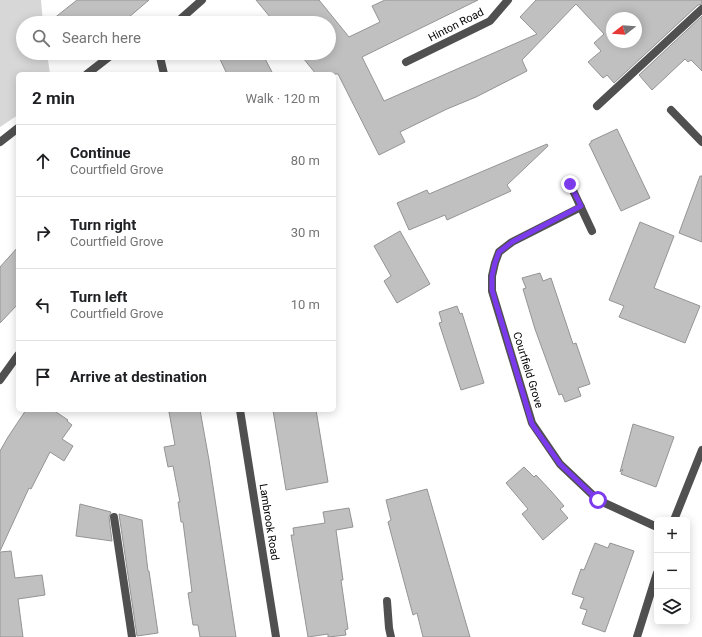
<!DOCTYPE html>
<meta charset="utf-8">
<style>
:root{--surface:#fff;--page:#f6f6f6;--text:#202124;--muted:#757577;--line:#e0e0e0}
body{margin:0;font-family:Roboto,sans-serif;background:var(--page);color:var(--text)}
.controls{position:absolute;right:12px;bottom:12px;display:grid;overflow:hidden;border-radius:6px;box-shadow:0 2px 10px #0003}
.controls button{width:36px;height:36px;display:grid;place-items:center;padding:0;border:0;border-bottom:1px solid var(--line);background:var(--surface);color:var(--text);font:20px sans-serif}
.compass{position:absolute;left:606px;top:12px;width:36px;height:36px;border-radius:50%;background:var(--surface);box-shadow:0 2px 10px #0003;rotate:253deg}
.stop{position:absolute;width:12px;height:12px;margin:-9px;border:3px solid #7c3aed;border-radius:50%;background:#fff}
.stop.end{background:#7c3aed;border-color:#fff;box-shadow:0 1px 4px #0008}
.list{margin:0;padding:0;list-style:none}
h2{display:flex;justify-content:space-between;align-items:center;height:52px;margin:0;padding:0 16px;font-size:17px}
h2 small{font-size:13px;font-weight:400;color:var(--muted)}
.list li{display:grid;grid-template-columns:26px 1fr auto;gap:12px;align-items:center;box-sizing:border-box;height:72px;padding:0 16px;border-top:1px solid var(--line)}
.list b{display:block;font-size:15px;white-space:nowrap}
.list p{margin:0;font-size:13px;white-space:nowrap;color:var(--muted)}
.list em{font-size:13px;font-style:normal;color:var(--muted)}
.icon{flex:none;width:22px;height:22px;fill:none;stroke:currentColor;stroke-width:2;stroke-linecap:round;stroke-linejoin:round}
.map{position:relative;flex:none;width:702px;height:637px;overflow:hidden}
.search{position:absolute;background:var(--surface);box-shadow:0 2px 10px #0003;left:16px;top:16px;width:320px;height:44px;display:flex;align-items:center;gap:10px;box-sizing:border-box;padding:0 14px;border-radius:22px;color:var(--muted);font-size:15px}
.panel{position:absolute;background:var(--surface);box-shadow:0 2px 10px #0003;left:16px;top:72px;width:320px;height:340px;border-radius:6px}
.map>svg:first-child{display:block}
.green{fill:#d7d7d7}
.building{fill:#c0c0c0;stroke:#949494;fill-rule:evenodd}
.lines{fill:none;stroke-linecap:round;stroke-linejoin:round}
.lane{stroke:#505050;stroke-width:8}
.street{stroke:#505050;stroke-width:8}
.route{stroke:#7c3aed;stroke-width:5}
.labels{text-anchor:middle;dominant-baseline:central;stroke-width:4;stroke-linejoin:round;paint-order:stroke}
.street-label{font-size:11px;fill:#000;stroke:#fff}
</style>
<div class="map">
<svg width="702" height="637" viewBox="0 0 702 637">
<rect width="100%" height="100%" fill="#fff"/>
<polygon class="green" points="0,0 41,0 43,23 23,23 23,53 47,53 50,74 18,74 18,115 0,127"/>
<g class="building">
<polygon points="77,0 149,0 122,23 48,23"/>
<path d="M 256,0 L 319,0 L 349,37 L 380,22 L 372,6 L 385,0 L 478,0 L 362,57 L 384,101 L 537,34 L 520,17 L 536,0 L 702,0 L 702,4 L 698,5 L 614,83 L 607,75 L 603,78 L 588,62 L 601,51 L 594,43 L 604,34 L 576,4 L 522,60 L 527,71 L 476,97 L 447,109 L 400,132 L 405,142 L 379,155 L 338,74 L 316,74 L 299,53 L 329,53 L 329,23 L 275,23 ZM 612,18 L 636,18 L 636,42 L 612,42 Z"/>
<polygon points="702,16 702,71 691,60 688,62 685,59 652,90 639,75"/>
<polygon points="217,53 262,53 273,74 227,74"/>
<polygon points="617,129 650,198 621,211 589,144 591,143 591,141"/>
<polygon points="547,144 548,146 507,185 511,191 447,220 445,215 409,230 397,203 427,190 429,194"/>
<polygon points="700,176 702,176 702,242 679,233"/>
<polygon points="640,222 674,236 654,288 700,306 685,343 619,317 624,306 609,300"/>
<polygon points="400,231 430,284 397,303 384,281 391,276 374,246"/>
<polygon points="18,247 18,304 0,323 0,267"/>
<polygon points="540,273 543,281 551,278 573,344 576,343 590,384 578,388 581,396 565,402 562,394 559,395 535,329 523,289 526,288 522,278"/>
<polygon points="457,306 460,314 462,313 484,383 461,390 439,323 442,322 439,312"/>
<polygon points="26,410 53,410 68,420 67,421 72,425 62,439 73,446 64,461 50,452 31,489 29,488 0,551 0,451 8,437"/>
<polygon points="181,410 200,410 209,460 236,637 200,637 198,625 193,625 188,593 192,592 183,522 181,522 178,502 180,502 173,466 168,467 164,447 175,445 169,412"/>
<polygon points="273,410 316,410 328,482 286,490"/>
<polygon points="633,424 674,437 656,487 621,474 623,469 620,472"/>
<polygon points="524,467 534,477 536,475 551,491 564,506 560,509 568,518 543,540 522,514 528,509 506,483"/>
<polygon points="427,489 470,637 423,637 417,613 413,615 388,522 391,520 386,500"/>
<polygon points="80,504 111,512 109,517 112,541 76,536"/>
<polygon points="349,508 353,527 336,530 343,580 341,580 348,629 345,630 346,635 328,637 328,634 308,637 291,535 294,535 293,528 325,523 323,512"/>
<polygon points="119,514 142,520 148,571 149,571 158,633 137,636"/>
<polygon points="595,543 608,548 610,543 634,551 605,632 582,624 587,610 580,608 584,598 572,594 581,569 584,570"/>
<polygon points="11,551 15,578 42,575 45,595 18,599 23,637 0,637 0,552"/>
</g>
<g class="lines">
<g class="lane">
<polyline points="597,106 702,9"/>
<polyline points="671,110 702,142"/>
<polyline points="114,517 132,637"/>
<polyline points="387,601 389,628 391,637"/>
</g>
<g class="street">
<polyline points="176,23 202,0"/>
<polyline points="159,53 164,74"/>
<polyline points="406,62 490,21 508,0"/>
<polyline points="87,74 114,53"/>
<polyline points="0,142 18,128"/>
<polyline points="570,184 592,231"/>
<polyline points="581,207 512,242 499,252 495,263 492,276 492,291 532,423 560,464 598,500 657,527"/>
<polyline points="0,380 18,355"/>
<polyline points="240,410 276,637"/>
<polyline points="674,520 702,450"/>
<polyline points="637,637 657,573"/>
</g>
</g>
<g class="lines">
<polyline class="route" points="570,184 581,206 512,242 499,252 495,263 492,276 492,290 532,424 560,464 598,500"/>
</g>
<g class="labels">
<g class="street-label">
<text transform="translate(456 25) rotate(-27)">Hinton Road</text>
<text transform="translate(528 370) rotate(73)">Courtfield Grove</text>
<text transform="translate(269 522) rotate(81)">Lambrook Road</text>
</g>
</g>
</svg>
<div class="controls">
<button>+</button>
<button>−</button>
<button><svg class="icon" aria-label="layers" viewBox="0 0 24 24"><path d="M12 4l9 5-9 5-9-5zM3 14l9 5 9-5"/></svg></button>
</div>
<svg class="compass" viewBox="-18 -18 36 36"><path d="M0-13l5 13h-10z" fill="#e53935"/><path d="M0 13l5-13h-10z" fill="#757577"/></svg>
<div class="stop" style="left:598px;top:500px"></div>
<div class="stop end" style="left:570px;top:184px"></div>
<div class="search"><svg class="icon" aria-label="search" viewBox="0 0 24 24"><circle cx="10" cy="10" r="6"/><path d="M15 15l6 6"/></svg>Search here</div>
<section class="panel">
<h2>2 min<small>Walk · 120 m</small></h2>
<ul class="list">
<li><svg class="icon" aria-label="ahead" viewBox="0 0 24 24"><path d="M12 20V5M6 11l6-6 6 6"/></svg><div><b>Continue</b><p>Courtfield Grove</p></div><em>80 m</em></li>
<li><svg class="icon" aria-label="right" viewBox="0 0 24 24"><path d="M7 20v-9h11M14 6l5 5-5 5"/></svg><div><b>Turn right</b><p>Courtfield Grove</p></div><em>30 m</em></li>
<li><svg class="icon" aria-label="left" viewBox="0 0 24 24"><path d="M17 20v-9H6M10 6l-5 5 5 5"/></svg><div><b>Turn left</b><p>Courtfield Grove</p></div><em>10 m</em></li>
<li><svg class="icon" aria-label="arrive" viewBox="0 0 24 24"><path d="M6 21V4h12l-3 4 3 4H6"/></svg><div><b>Arrive at destination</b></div></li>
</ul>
</section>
</div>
